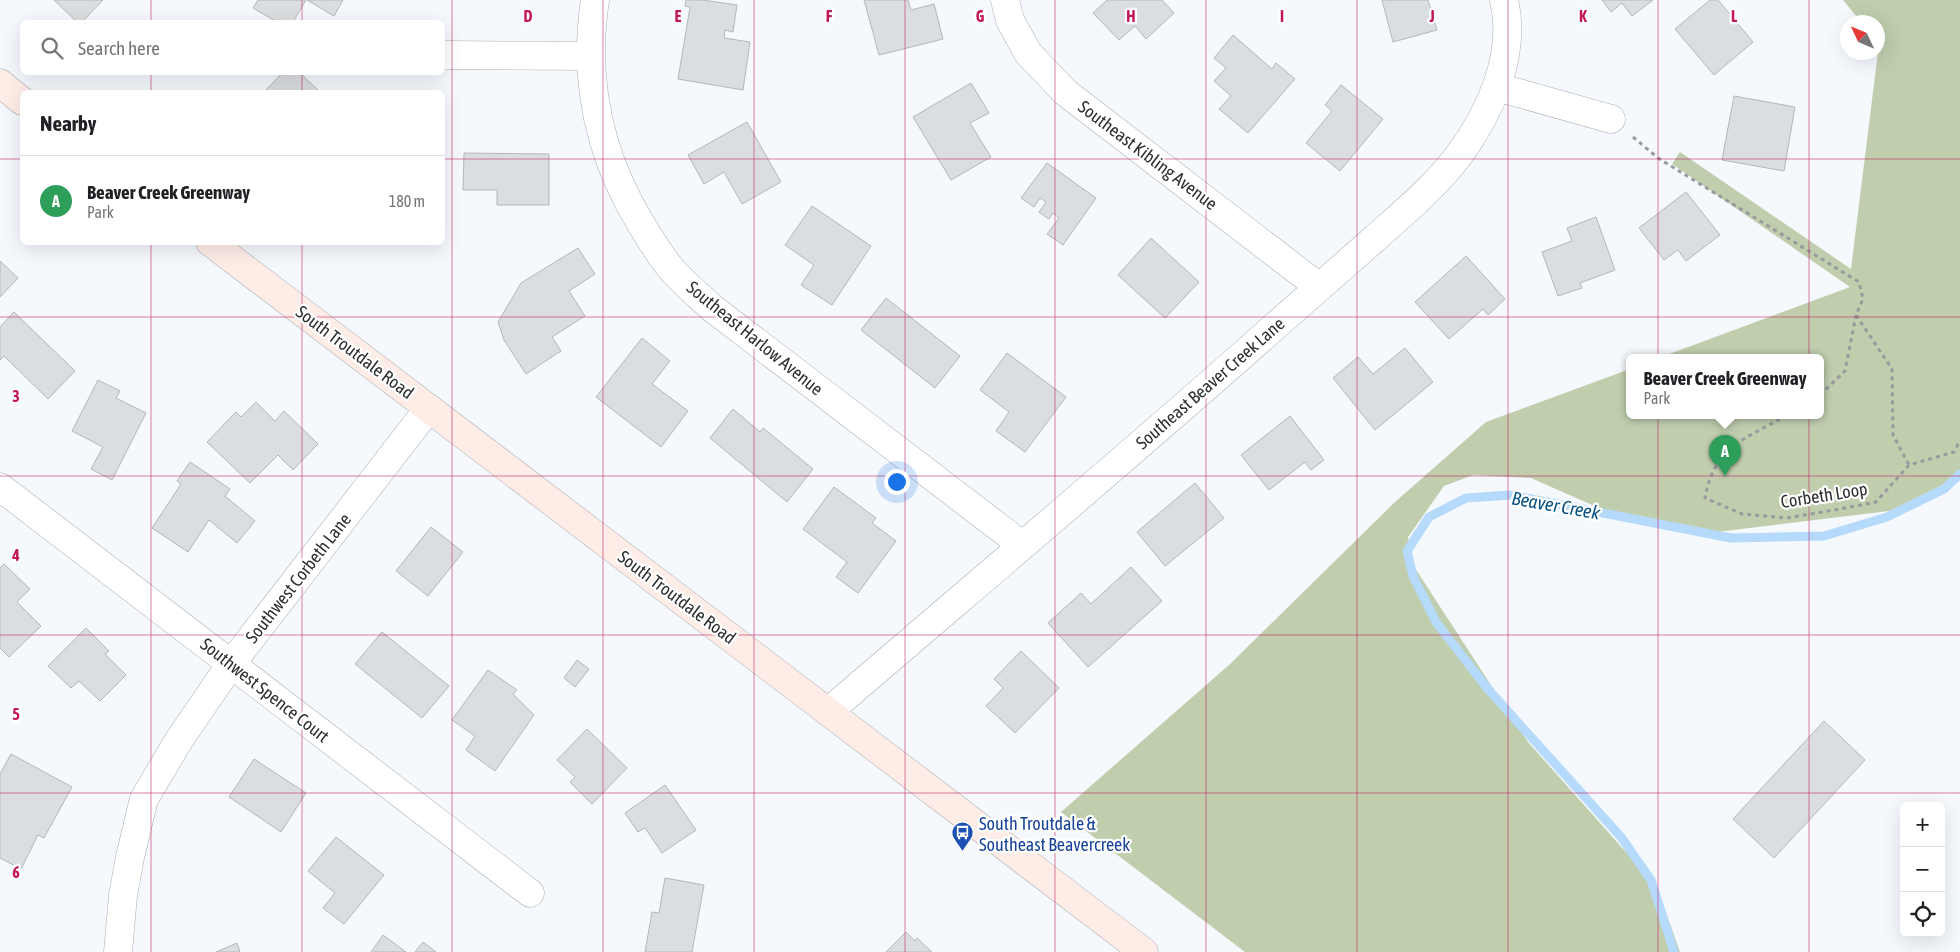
<!DOCTYPE html>
<meta charset="utf-8">
<style>
:root{--surface:#fff;--page:#f2f2f2;--text:#202124;--muted:#757577;--line:#e0e0e0;--accent:#404fc2}
body{margin:0;font-family:"Asap Condensed",sans-serif;background:var(--page);color:var(--text)}
.controls{position:absolute;right:15px;bottom:15px;display:grid;overflow:hidden;border-radius:8px;box-shadow:0 5px 20px #0002}
.controls button{width:45px;height:45px;display:grid;place-items:center;padding:0;border:0;border-bottom:1px solid var(--line);background:var(--surface);color:var(--text);font:25px sans-serif}
.compass{position:absolute;left:1840px;top:15px;width:45px;height:45px;border-radius:50%;background:var(--surface);box-shadow:0 5px 20px #0002;rotate:314deg}
.you{position:absolute;left:896px;top:481px;width:18px;height:18px;margin:-12px;border:4px solid #fff;border-radius:50%;background:#1a73e8;box-shadow:0 0 0 8px #1a73e833}
.badge{display:grid;place-items:center;width:32px;height:32px;border-radius:50%;background:var(--accent);color:#fff;font-size:16px;font-weight:700}
.pin{position:absolute;translate:-50% -41px;filter:drop-shadow(0 1px 2px #0008)}
.pin::after{content:'';position:absolute;top:26px;width:18px;height:15px;background:inherit;clip-path:polygon(0 0,100% 0,50% 100%)}
.popup{position:absolute;left:1626px;top:354px;width:198px;height:65px;box-sizing:border-box;display:grid;place-content:center;border-radius:8px;background:var(--surface);filter:drop-shadow(0 1px 4px #0005);font-size:16px;white-space:nowrap;color:var(--muted)}
.popup b{font-size:19px;color:var(--text)}
.popup::after{content:'';position:absolute;left:50%;top:100%;margin-left:-10px;border:10px solid transparent;border-top-color:var(--surface)}
.list{margin:0;padding:0;list-style:none}
h2{display:flex;justify-content:space-between;align-items:center;height:65px;margin:0;padding:0 20px;font-size:21px}
h2 small{font-size:16px;font-weight:400;color:var(--muted)}
.list li{display:grid;grid-template-columns:32px 1fr auto;gap:15px;align-items:center;box-sizing:border-box;height:90px;padding:0 20px;border-top:1px solid var(--line)}
.list b{display:block;font-size:19px;white-space:nowrap}
.list p{margin:0;font-size:16px;white-space:nowrap;color:var(--muted)}
.list em{font-size:16px;font-style:normal;color:var(--muted)}
.icon{flex:none;width:28px;height:28px;fill:none;stroke:currentColor;stroke-width:2;stroke-linecap:round;stroke-linejoin:round}
.map{position:relative;flex:none;width:1960px;height:952px;overflow:hidden}
.search{position:absolute;background:var(--surface);box-shadow:0 5px 20px #0002;left:20px;top:20px;width:425px;height:55px;display:flex;align-items:center;gap:12px;box-sizing:border-box;padding:0 18px;border-radius:8px;color:var(--muted);font-size:19px}
.panel{position:absolute;background:var(--surface);box-shadow:0 5px 20px #0002;left:20px;top:90px;width:425px;height:155px;border-radius:8px}
.map>svg:first-child{display:block}
.green{fill:#c0ceae}
.lines{fill:none;stroke-linecap:round;stroke-linejoin:round}
.stream{stroke:#b5dafb;stroke-width:9}
.building{fill:#dbdee1;stroke:#b4b7ba}
.street-casing{stroke:#aaadb0;stroke-width:29}
.secondary-casing{stroke:#aaadb0;stroke-width:29}
.path{stroke:#989a9d;stroke-width:3;stroke-dasharray:4 4;stroke-linecap:butt}
.street{stroke:#fff;stroke-width:28}
.secondary{stroke:#feece7;stroke-width:28}
.grid{fill:none;stroke:#c2185b;stroke-width:1;stroke-opacity:0.55}
.labels{text-anchor:middle;dominant-baseline:central;stroke-width:4.5;stroke-linejoin:round;paint-order:stroke}
.street-label{font-size:18px;fill:#2f3031;stroke:#fff}
.transit-label{font-size:18px;fill:#164399;stroke:#fff;text-anchor:start}
.water-label{font-size:19px;font-style:italic;fill:#085384;stroke:#fff}
.grid-label{font-size:16px;text-anchor:middle;font-weight:bold;fill:#c2185b;stroke:#fff;stroke-width:4.5;stroke-linejoin:round;paint-order:stroke}
</style>
<div class="map">
<svg width="1960" height="952" viewBox="0 0 1960 952">
<rect width="100%" height="100%" fill="#f5f8fc"/>
<polygon class="green" points="1843,0 1960,0 1960,473 1957,477 1897,510 1717,532 1617,516 1531,478 1473,475 1444,486 1408,537 1411,562 1528,742 1657,887 1680,952 1245,952 1061,812 1229,665 1395,502 1486,422 1630,369 1630,415 1820,415 1820,357 1661,357 1850,287 1672,164 1680,152 1851,269 1878,52 1878,22 1861,22"/>
<g class="lines">
<polyline class="stream" points="1674,952 1651,880 1621,837 1487,688 1436,622 1413,576 1407,551 1429,517 1466,498 1511,495 1731,538 1824,536 1887,517 1944,489 1960,474"/>
</g>
<g class="building">
<polygon points="54,0 103,0 82,22 77,22"/>
<polygon points="258,0 306,0 293,22 277,22 253,8"/>
<polygon points="307,0 343,0 334,16"/>
<polygon points="686,0 703,0 737,5 733,32 725,30 724,38 750,42 743,90 678,79 690,7 685,6"/>
<polygon points="864,0 908,0 911,10 934,4 943,39 879,55"/>
<polygon points="1107,0 1162,0 1174,13 1146,39 1135,26 1119,40 1093,13"/>
<polygon points="1382,0 1428,0 1437,30 1393,42"/>
<polygon points="1602,0 1653,0 1632,16 1622,3 1611,12"/>
<polygon points="1710,0 1718,0 1753,42 1714,75 1675,29"/>
<polygon points="1233,35 1272,69 1276,63 1295,79 1248,133 1219,109 1231,96 1214,81 1226,68 1214,58"/>
<polygon points="283,72 299,72 320,92 264,92"/>
<polygon points="971,83 989,113 970,123 991,157 951,180 913,117"/>
<polygon points="1341,85 1383,119 1340,171 1306,143 1332,111 1325,105"/>
<polygon points="1734,96 1795,107 1784,171 1722,160"/>
<polygon points="747,122 781,182 742,204 724,172 704,184 688,155"/>
<polygon points="464,153 549,154 549,205 497,205 497,190 463,190"/>
<polygon points="1047,163 1096,198 1063,245 1047,234 1059,218 1053,213 1049,219 1039,212 1046,202 1040,198 1034,207 1021,198"/>
<polygon points="1686,192 1720,235 1686,261 1678,250 1664,260 1639,228"/>
<polygon points="812,206 871,246 832,305 801,285 814,265 785,245"/>
<polygon points="1596,217 1615,270 1580,283 1582,288 1558,296 1542,252 1572,241 1567,228"/>
<polygon points="1151,238 1199,282 1165,318 1118,275"/>
<polygon points="578,248 595,274 569,291 585,316 552,337 561,351 526,374 504,340 498,322 521,283"/>
<polygon points="1466,256 1505,299 1488,315 1483,309 1449,339 1415,302"/>
<polygon points="0,261 18,278 0,297"/>
<polygon points="886,298 960,356 935,388 861,330"/>
<polygon points="14,312 75,371 48,399 4,356 0,360 0,327"/>
<polygon points="642,338 670,361 652,384 688,411 661,447 596,397"/>
<polygon points="1405,348 1433,382 1375,430 1333,378 1358,357 1373,374"/>
<polygon points="1007,353 1066,397 1025,452 996,431 1009,412 980,390"/>
<polygon points="98,380 120,391 116,398 146,413 112,480 91,469 103,447 72,431"/>
<polygon points="256,402 275,421 284,411 318,444 293,470 278,455 250,483 207,442 236,412 241,417"/>
<polygon points="733,409 760,432 763,428 813,469 787,502 710,438"/>
<polygon points="1290,416 1324,460 1311,470 1305,462 1269,490 1241,455"/>
<polygon points="190,462 230,489 225,496 255,521 237,543 209,520 188,552 152,528 181,484 177,481"/>
<polygon points="1195,483 1224,518 1165,566 1137,532"/>
<polygon points="834,487 876,518 872,523 896,541 858,593 836,577 847,562 803,529"/>
<polygon points="431,527 463,552 428,596 396,571"/>
<polygon points="4,564 30,589 17,602 41,626 9,657 0,648 0,568"/>
<polygon points="1131,567 1162,601 1088,667 1048,623 1081,593 1091,604"/>
<polygon points="86,628 109,651 105,654 126,675 100,701 79,681 71,688 48,666"/>
<polygon points="382,632 449,686 422,718 355,664"/>
<polygon points="1021,651 1059,688 1015,733 986,706 1003,688 994,679"/>
<polygon points="577,660 589,669 575,687 564,678"/>
<polygon points="488,670 517,690 513,694 534,715 495,771 466,750 475,736 452,720"/>
<polygon points="1824,721 1865,760 1774,858 1733,819"/>
<polygon points="587,729 627,768 592,804 570,782 575,777 557,760"/>
<polygon points="11,754 72,787 44,838 38,835 21,869 0,858 0,774"/>
<polygon points="254,759 306,793 281,832 229,797"/>
<polygon points="665,785 696,830 662,853 645,828 638,832 625,813"/>
<polygon points="336,837 384,875 344,924 323,908 335,893 308,871"/>
<polygon points="665,878 704,885 692,952 645,952 652,912 659,913"/>
<polygon points="906,932 915,941 917,938 932,952 886,952"/>
<polygon points="383,935 406,952 371,952"/>
<polygon points="423,942 436,952 415,952"/>
<polygon points="237,943 240,952 216,952"/>
</g>
<g class="lines">
<defs>
<g id="street">
<path d="M 595,0 C 583,79 599,155 641,224 C 650,239 661,257 673,271 C 685,284 699,296 712,308 L 1022,545"/>
<polyline points="1005,0 1010,20 1028,53 1065,92 1319,287"/>
<polyline points="442,55 590,56"/>
<polyline points="1497,87 1611,119"/>
<polyline points="0,487 530,893"/>
<path d="M 828,712 C 977,584 1127,458 1273,328 C 1306,299 1339,270 1372,241 C 1402,214 1434,188 1459,155 C 1490,113 1517,54 1504,0"/>
<polyline points="118,952 123,896 130,857 144,799 179,740 231,664 429,408"/>
</g>
<g id="secondary">
<polyline points="0,83 22,101"/>
<polyline points="210,242 1144,952"/>
</g>
</defs>
<use href="#street" class="street-casing"/>
<use href="#secondary" class="secondary-casing"/>
<g class="path">
<polyline points="1633,137 1658,158 1859,282 1863,299 1856,315 1892,369 1893,435 1909,465"/>
<polyline points="1820,395 1845,371 1856,315"/>
<path d="M 1787,415 C 1746,439 1714,446 1705,498 L 1742,514 L 1787,518 L 1834,510 L 1876,502 L 1909,465 L 1954,452 L 1960,440"/>
</g>
<use href="#street" class="street"/>
<use href="#secondary" class="secondary"/>
</g>
<path class="grid" d="M 151,0 L 151,22M 302,0 L 302,22M 452,0 L 452,952M 603,0 L 603,952M 754,0 L 754,952M 905,0 L 905,952M 1055,0 L 1055,952M 1206,0 L 1206,952M 1357,0 L 1357,952M 1508,0 L 1508,952M 1658,0 L 1658,952M 1809,0 L 1809,952M 151,72 L 151,92M 302,72 L 302,92M 0,159 L 22,159M 442,159 L 1960,159M 151,242 L 151,952M 302,242 L 302,952M 0,317 L 1960,317M 0,476 L 1960,476M 0,635 L 1960,635M 0,793 L 1960,793"/>
<defs>
<symbol id="bus-pin" viewBox="-11 -11 22 30"><path d="M0 17L-7.5 6A9.5 9.5 0 1 1 7.5 6Z" fill="#1a4fb4" stroke="#fff"/><path d="M-5-6H5V4H4V6H2V4H-2V6H-4V4H-5ZM-3.5-4V0h7V-4ZM-3.5 1.2v1.5H-2V1.2ZM2 1.2v1.5H3.5V1.2Z" fill="#fff"/></symbol>
</defs>
<g fill-rule="evenodd">
<use href="#bus-pin" x="950" y="820" width="25" height="34"/>
</g>
<g class="labels">
<g class="street-label">
<text transform="translate(1148 155) rotate(37)">Southeast Kibling Avenue</text>
<text transform="translate(755 338) rotate(39)">Southeast Harlow Avenue</text>
<text transform="translate(355 352) rotate(37)">South Troutdale Road</text>
<text transform="translate(1210 383) rotate(-41)">Southeast Beaver Creek Lane</text>
<text transform="translate(1824 495) rotate(-9)">Corbeth Loop</text>
<text transform="translate(298 578) rotate(-52)">Southwest Corbeth Lane</text>
<text transform="translate(677 597) rotate(37)">South Troutdale Road</text>
<text transform="translate(265 690) rotate(38)">Southwest Spence Court</text>
</g>
<g class="transit-label">
<text x="979" y="823">South Troutdale &amp;<tspan x="979" dy="21">Southeast Beavercreek</tspan></text>
</g>
<g class="water-label">
<text transform="translate(1556 505) rotate(10)">Beaver Creek</text>
</g>
</g>
<g class="grid-label">
<text x="528" y="22">D</text>
<text x="678" y="22">E</text>
<text x="829" y="22">F</text>
<text x="980" y="22">G</text>
<text x="1131" y="22">H</text>
<text x="1282" y="22">I</text>
<text x="1432" y="22">J</text>
<text x="1583" y="22">K</text>
<text x="1734" y="22">L</text>
<text x="16" y="402">3</text>
<text x="16" y="561">4</text>
<text x="16" y="720">5</text>
<text x="16" y="878">6</text>
</g>
</svg>
<div class="controls">
<button>+</button>
<button>−</button>
<button><svg class="icon" aria-label="locate" viewBox="0 0 24 24"><circle cx="12" cy="12" r="6"/><path d="M12 2v4M12 18v4M2 12h4M18 12h4"/></svg></button>
</div>
<svg class="compass" viewBox="-18 -18 36 36"><path d="M0-13l5 13h-10z" fill="#e53935"/><path d="M0 13l5-13h-10z" fill="#757577"/></svg>
<div class="you"></div>
<div class="pin badge" style="left:1725px;top:476px;background:#2e9e5b">A</div>
<div class="popup"><b>Beaver Creek Greenway</b>Park</div>
<div class="search"><svg class="icon" aria-label="search" viewBox="0 0 24 24"><circle cx="10" cy="10" r="6"/><path d="M15 15l6 6"/></svg>Search here</div>
<section class="panel">
<h2>Nearby<small></small></h2>
<ul class="list">
<li><span class="badge" style="background:#2e9e5b">A</span><div><b>Beaver Creek Greenway</b><p>Park</p></div><em>180 m</em></li>
</ul>
</section>
</div>
